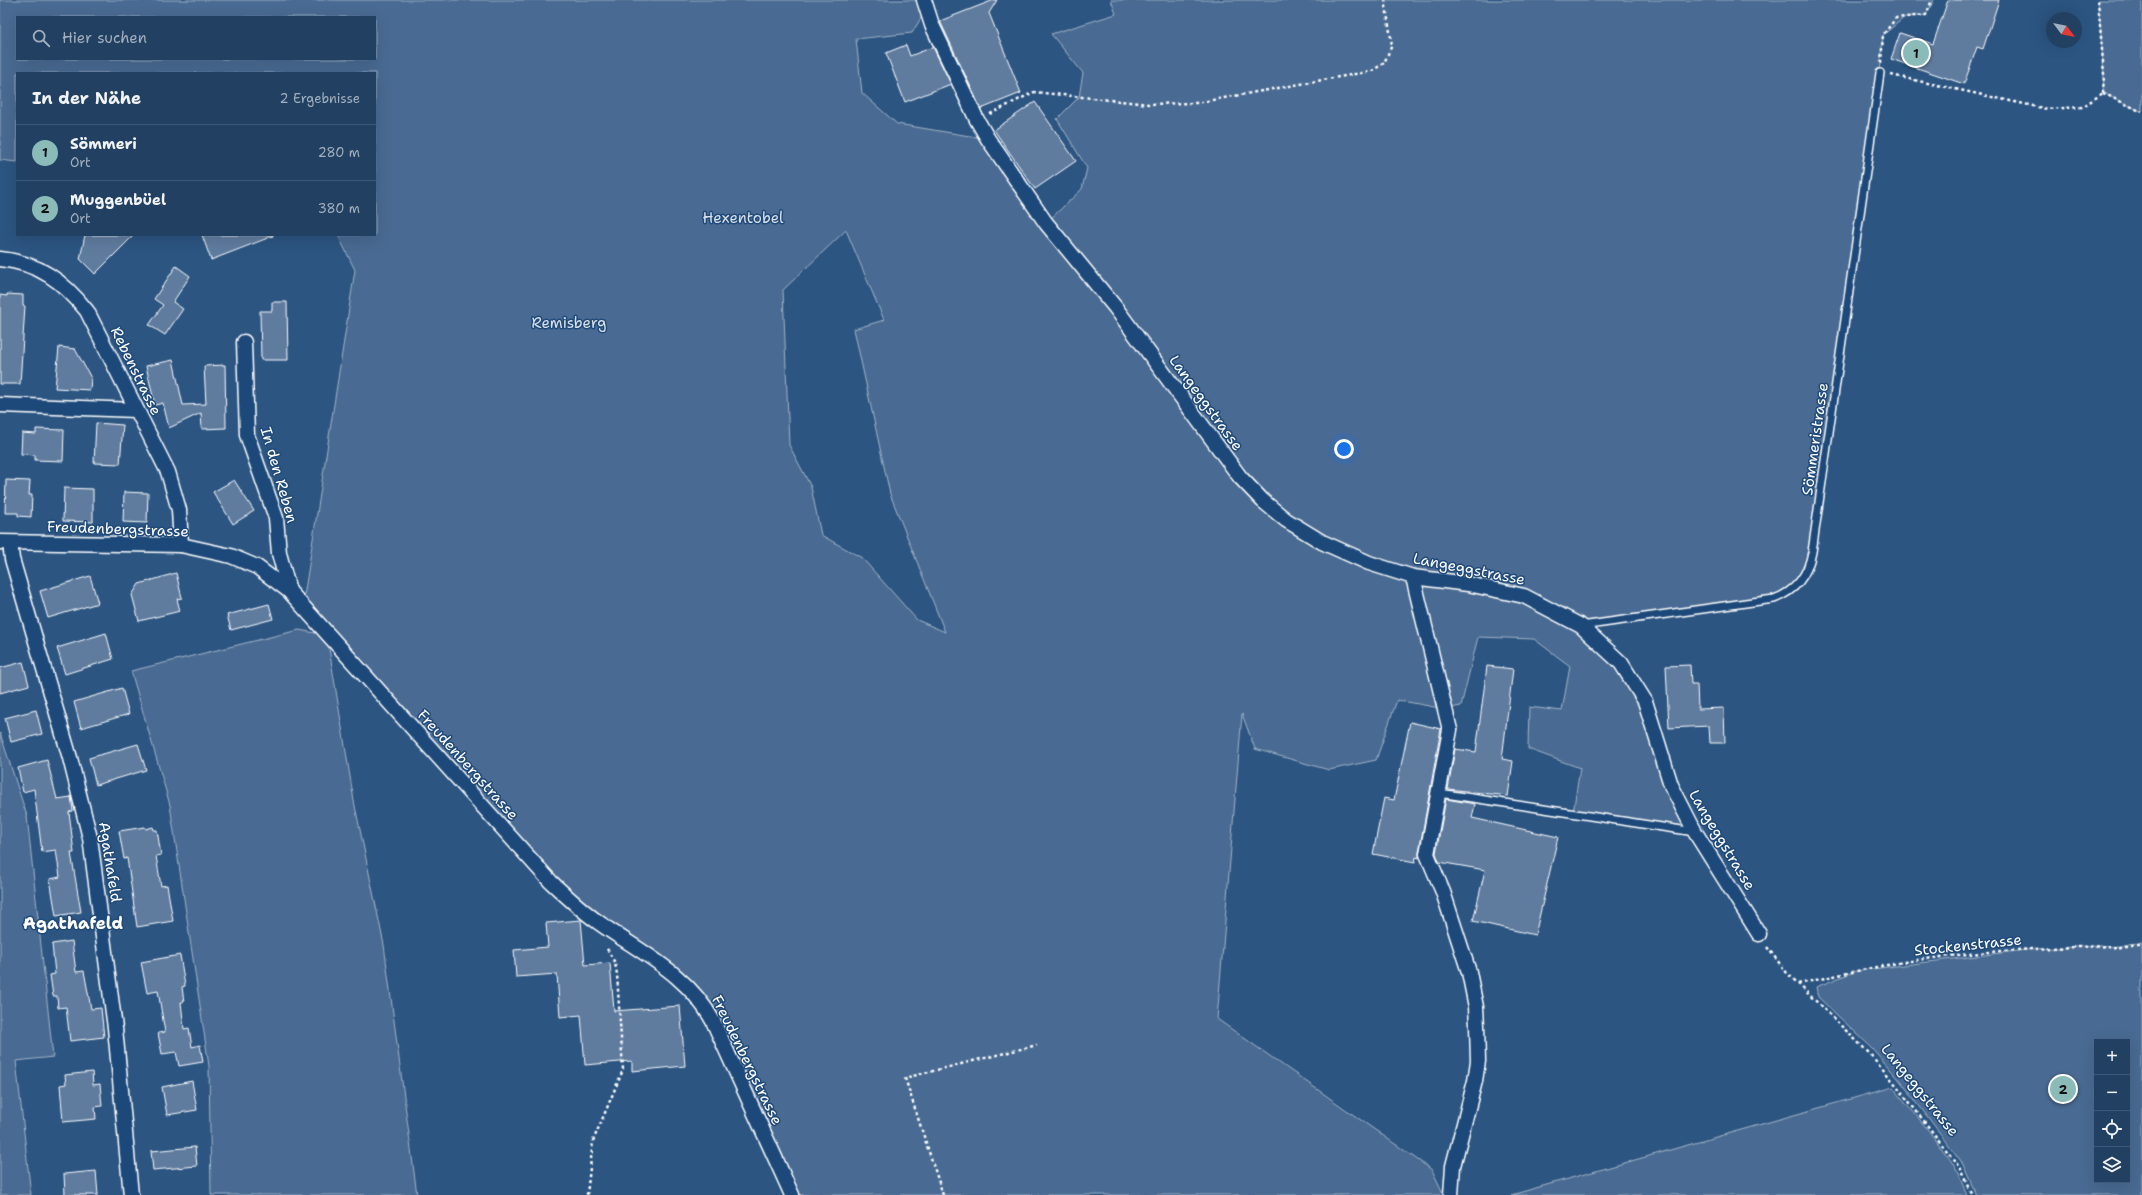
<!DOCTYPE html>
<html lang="de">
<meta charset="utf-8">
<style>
:root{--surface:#214062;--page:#2d4b6b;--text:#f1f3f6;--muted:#a2afbe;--line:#3e5977;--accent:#8bbbb9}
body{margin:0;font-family:"Shantell Sans",sans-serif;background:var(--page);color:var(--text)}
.controls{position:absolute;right:12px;bottom:12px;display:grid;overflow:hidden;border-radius:0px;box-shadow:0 4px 16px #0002}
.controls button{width:36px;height:36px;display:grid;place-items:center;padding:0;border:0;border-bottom:1px solid var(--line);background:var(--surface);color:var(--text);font:20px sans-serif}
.compass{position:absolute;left:2046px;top:12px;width:36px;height:36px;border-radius:50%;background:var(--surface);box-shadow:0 4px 16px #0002;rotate:122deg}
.you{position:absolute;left:1344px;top:449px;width:14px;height:14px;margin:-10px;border:3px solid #fff;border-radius:50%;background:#1a73e8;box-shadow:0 0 0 6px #1a73e833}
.badge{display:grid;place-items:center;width:26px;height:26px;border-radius:50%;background:var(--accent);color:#111;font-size:13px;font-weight:700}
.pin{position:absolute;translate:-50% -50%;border:2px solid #fff;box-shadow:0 1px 4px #0006}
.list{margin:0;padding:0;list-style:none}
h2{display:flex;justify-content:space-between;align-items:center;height:52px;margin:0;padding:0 16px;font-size:17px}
h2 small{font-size:13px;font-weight:400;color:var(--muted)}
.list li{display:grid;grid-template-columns:26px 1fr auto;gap:12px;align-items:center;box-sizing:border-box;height:56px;padding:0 16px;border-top:1px solid var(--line)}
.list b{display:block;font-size:15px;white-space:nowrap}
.list p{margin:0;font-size:13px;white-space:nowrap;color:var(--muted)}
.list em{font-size:13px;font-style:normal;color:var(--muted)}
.icon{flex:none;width:22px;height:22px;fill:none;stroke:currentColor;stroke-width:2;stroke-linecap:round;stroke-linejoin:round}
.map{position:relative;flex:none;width:2142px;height:1195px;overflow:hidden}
.search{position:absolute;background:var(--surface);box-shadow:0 4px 16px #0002;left:16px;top:16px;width:360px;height:44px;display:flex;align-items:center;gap:10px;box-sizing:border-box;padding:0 14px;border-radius:0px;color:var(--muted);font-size:15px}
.panel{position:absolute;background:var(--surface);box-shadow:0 4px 16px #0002;left:16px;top:72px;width:360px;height:164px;border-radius:0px}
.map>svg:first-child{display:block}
.green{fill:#486b92;stroke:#a4b5c8;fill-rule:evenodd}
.building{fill:#5e7c9f;stroke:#fff}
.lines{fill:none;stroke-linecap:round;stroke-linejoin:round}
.service-casing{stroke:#fff;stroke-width:10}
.minor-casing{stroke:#fff;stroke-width:17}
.path{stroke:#fff;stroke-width:2.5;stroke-dasharray:3 3;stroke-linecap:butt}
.service{stroke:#1f4a7a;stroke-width:7}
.minor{stroke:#1f4a7a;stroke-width:14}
.labels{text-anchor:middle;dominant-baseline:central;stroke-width:3;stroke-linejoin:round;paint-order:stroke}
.park-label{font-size:15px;fill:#dae1e9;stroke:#1f4a7a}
.street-label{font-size:15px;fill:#fff;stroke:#1f4a7a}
.quarter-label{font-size:17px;font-weight:bold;fill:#fff;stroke:#1f4a7a}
</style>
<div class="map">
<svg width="2142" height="1195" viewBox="0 0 2142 1195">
<rect width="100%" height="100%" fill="#2c5582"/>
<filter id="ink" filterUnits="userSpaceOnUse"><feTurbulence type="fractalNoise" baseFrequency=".025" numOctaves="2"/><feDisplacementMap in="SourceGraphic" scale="8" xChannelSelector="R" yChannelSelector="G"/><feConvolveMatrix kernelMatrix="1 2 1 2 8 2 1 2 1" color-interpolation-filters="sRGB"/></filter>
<g filter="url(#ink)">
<g class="green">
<path d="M 0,0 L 932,0 L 912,33 L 856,39 L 862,93 L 897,124 L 988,139 L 1046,223 L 1082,189 L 1087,168 L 1057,119 L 1079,97 L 1083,73 L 1051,34 L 1116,14 L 1111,0 L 1934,0 L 1926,15 L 1905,17 L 1883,35 L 1880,73 L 1808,552 C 1803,573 1794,588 1772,595 L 1581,626 L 1645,701 L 1695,832 L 1573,813 L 1580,768 L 1528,749 L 1529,707 L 1562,711 L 1570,666 L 1534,639 L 1478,637 L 1461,706 L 1445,709 L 1397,700 L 1376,760 L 1329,770 L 1255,749 L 1242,714 L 1217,1019 L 1432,1170 L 1444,1195 L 800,1195 L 706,1008 L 585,912 L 327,636 L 354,801 L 384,945 L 417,1195 L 211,1195 L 209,1066 L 170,805 L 131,671 L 299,630 L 326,635 L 303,603 L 355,270 L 338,235 L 375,235 L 375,73 L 17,73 L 17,162 L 0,160 ZM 17,17 L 375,17 L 375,59 L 17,59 ZM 846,230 L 884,320 L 854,329 L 890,494 L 945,632 L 917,620 L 862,558 L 821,535 L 811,487 L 789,445 L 783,290 Z"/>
<polygon points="2098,0 2142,0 2142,112 2103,93 2104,74"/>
<polygon points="0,733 27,816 53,1057 16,1061 31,1195 0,1195"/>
<path d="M 2142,944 L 2142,1195 L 1976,1195 L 1961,1161 L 1902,1083 L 1872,1048 L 1818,997 L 1816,987 L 1856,971 L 2033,949 ZM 2097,1042 L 2127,1042 L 2127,1180 L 2097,1180 Z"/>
<path d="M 1893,1087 C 1920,1121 1952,1154 1967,1195 L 1511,1195 Z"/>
</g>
<g class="building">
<polygon points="994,0 997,0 989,13 1021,93 981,109 940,21"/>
<polygon points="1948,0 1999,0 1983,49 1977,47 1964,84 1891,59 1900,33 1933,44"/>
<polygon points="906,45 910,56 933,47 951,84 905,102 886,53"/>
<polygon points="1035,102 1076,161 1035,189 994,130"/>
<polygon points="85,235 134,235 95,274 80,259"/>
<polygon points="202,235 273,235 273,236 211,260"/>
<polygon points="176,266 190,276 173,302 183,309 165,335 149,325 163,305 154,299"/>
<polygon points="7,294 23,295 23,306 25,306 20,384 0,384 0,295 7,296"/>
<polygon points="272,302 287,302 288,360 261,360 260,311 272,311"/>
<polygon points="59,347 75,349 91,378 90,390 55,388"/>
<polygon points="173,360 183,405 206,404 204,366 225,365 226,428 202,429 201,413 169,428 163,403 155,405 146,366"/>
<polygon points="96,423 123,425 120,464 94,463"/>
<polygon points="36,429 64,430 63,461 35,460 35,455 21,454 22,433 36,434"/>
<polygon points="6,480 30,481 29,495 32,495 31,517 18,516 18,513 5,513"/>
<polygon points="234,480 254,511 233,524 213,492"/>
<polygon points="64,488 93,489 93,522 63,521"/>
<polygon points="124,492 148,493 147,523 123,522"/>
<polygon points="176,573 182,598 177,599 180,611 139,621 132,595 139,584"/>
<polygon points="90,576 98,603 48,618 40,591"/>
<polygon points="269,604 273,619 231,630 227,615"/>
<polygon points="106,633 113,659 65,674 57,648"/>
<polygon points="23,662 29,685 0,693 0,668"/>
<polygon points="1690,665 1691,684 1697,684 1698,709 1724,708 1725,743 1710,743 1709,726 1669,728 1666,666"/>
<polygon points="1487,666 1513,669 1502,759 1513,761 1508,796 1448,789 1455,749 1476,752"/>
<polygon points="122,688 129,714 81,728 74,702"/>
<polygon points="36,710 42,734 11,742 5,718"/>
<polygon points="1410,722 1441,729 1419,852 1419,858 1416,857 1415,862 1373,854 1384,798 1394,800"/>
<polygon points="138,744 146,770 96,785 89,758"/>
<polygon points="47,760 57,799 71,797 72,803 73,811 69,812 74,853 71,853 81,912 56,916 50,879 60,877 56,850 42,852 34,789 23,792 18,768"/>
<polygon points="1446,799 1475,804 1472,818 1558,837 1535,935 1473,921 1485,870 1439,862 1436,853"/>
<polygon points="145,827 146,829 153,827 154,830 157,830 161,855 156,856 161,886 167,885 173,921 137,927 127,858 124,859 119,831"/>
<polygon points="581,920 585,965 610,963 614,1011 680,1006 685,1066 632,1071 632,1061 585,1065 581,1015 560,1017 557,974 516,977 514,950 548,947 546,923"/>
<polygon points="72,941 76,972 84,971 91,1009 101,1008 104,1037 70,1041 66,1007 58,1008 57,996 53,996 50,975 55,974 52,944"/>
<polygon points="180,955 185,986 182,987 184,1002 181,1002 184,1029 189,1028 192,1047 200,1045 203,1062 179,1066 176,1052 162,1054 158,1033 165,1032 158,991 147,993 141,962"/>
<polygon points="92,1072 93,1085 100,1084 102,1106 95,1107 96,1119 63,1122 60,1085 66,1084 65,1075"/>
<polygon points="192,1081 197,1110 167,1115 162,1087"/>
<polygon points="195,1147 197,1166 153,1170 151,1151"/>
<polygon points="96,1171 98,1195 65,1195 64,1174"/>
</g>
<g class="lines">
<defs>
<g id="service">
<path d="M 1581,626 L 1774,599 C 1796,591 1808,575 1812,552 L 1880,73"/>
<polyline points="1439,793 1695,832"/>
</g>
<g id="minor">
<polyline points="924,0 932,25 977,120 988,139 1046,223 1115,307 1240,477 1263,501 1286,520 1322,542 1369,563 1413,577 1468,584 1524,596 1581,626 1621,663 1645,701 1671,785 1695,832 1759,934"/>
<path d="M 0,259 C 39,263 63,281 87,311 L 168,472 L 179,510 L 181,545"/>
<polyline points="244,342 247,435 276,518 279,553 289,591"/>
<polyline points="0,405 136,410"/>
<path d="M 0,542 L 181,545 L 231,556 L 257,567 L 289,591 L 551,882 C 566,896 581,910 598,922 C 641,953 687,973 713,1021 L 792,1195"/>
<polyline points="10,543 12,559 70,758 90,838 115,1028 131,1195"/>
<polyline points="1413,577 1450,730 1427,854 1443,892 1469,972 1476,1007 1477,1026 1478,1061 1475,1081 1453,1166 1451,1195"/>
</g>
</defs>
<use href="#service" class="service-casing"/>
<use href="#minor" class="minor-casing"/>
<g class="path">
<polyline points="2098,0 2104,74 2103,93"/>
<polyline points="1881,63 1883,35 1896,18 1926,15 1932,0"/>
<polyline points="1891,75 2047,109 2082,107 2103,93"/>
<polyline points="2103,93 2142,112"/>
<polyline points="990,114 1034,92 1149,104 1196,103 1372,71 1384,63 1392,45 1385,0"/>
<polyline points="1767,947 1787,973 1870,1054 1897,1086 1957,1164 1972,1195"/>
<path d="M 1798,984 C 1838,975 1877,966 1917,960 C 1992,950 2067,946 2142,946"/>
<polyline points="587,1195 593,1141 623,1070 617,974 615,963 606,947"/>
<polyline points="943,1195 905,1078 1037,1045"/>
</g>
<use href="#service" class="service"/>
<use href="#minor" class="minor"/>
</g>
</g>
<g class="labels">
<g class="park-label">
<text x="743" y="218">Hexentobel</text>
<text x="569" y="323">Remisberg</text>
</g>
<g class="street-label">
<text transform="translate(136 371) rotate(64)">Rebenstrasse</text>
<text transform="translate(1206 403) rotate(54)">Langeggstrasse</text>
<text transform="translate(1815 439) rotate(-82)">Sömmeristrasse</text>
<text transform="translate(279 475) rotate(74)">In den Reben</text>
<text transform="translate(118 529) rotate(2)">Freudenbergstrasse</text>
<text transform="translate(1469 569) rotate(11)">Langeggstrasse</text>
<text transform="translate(468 765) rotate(48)">Freudenbergstrasse</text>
<text transform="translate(1722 840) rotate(59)">Langeggstrasse</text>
<text transform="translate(110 862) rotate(81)">Agathafeld</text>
<text transform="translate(1968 945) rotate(-6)">Stockenstrasse</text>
<text transform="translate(747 1060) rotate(64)">Freudenbergstrasse</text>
<text transform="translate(1920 1090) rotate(51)">Langeggstrasse</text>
</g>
<g class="quarter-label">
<text x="73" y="923">Agathafeld</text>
</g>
</g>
</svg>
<div class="controls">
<button>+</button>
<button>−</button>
<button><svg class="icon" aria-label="locate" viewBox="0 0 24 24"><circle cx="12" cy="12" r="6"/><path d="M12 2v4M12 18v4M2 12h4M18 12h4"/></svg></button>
<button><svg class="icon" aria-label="layers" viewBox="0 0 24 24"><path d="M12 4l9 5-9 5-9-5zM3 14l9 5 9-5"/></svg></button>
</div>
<svg class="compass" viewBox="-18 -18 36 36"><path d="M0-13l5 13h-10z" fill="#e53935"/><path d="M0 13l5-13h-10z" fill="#a2afbe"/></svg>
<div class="you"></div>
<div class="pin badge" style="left:1916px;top:53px">1</div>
<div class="pin badge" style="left:2063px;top:1089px">2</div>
<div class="search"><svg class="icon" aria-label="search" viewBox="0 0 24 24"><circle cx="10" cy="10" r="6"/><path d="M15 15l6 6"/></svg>Hier suchen</div>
<section class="panel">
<h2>In der Nähe<small>2 Ergebnisse</small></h2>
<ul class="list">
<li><span class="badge">1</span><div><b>Sömmeri</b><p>Ort</p></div><em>280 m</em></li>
<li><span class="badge">2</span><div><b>Muggenbüel</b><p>Ort</p></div><em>380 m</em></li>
</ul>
</section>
</div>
